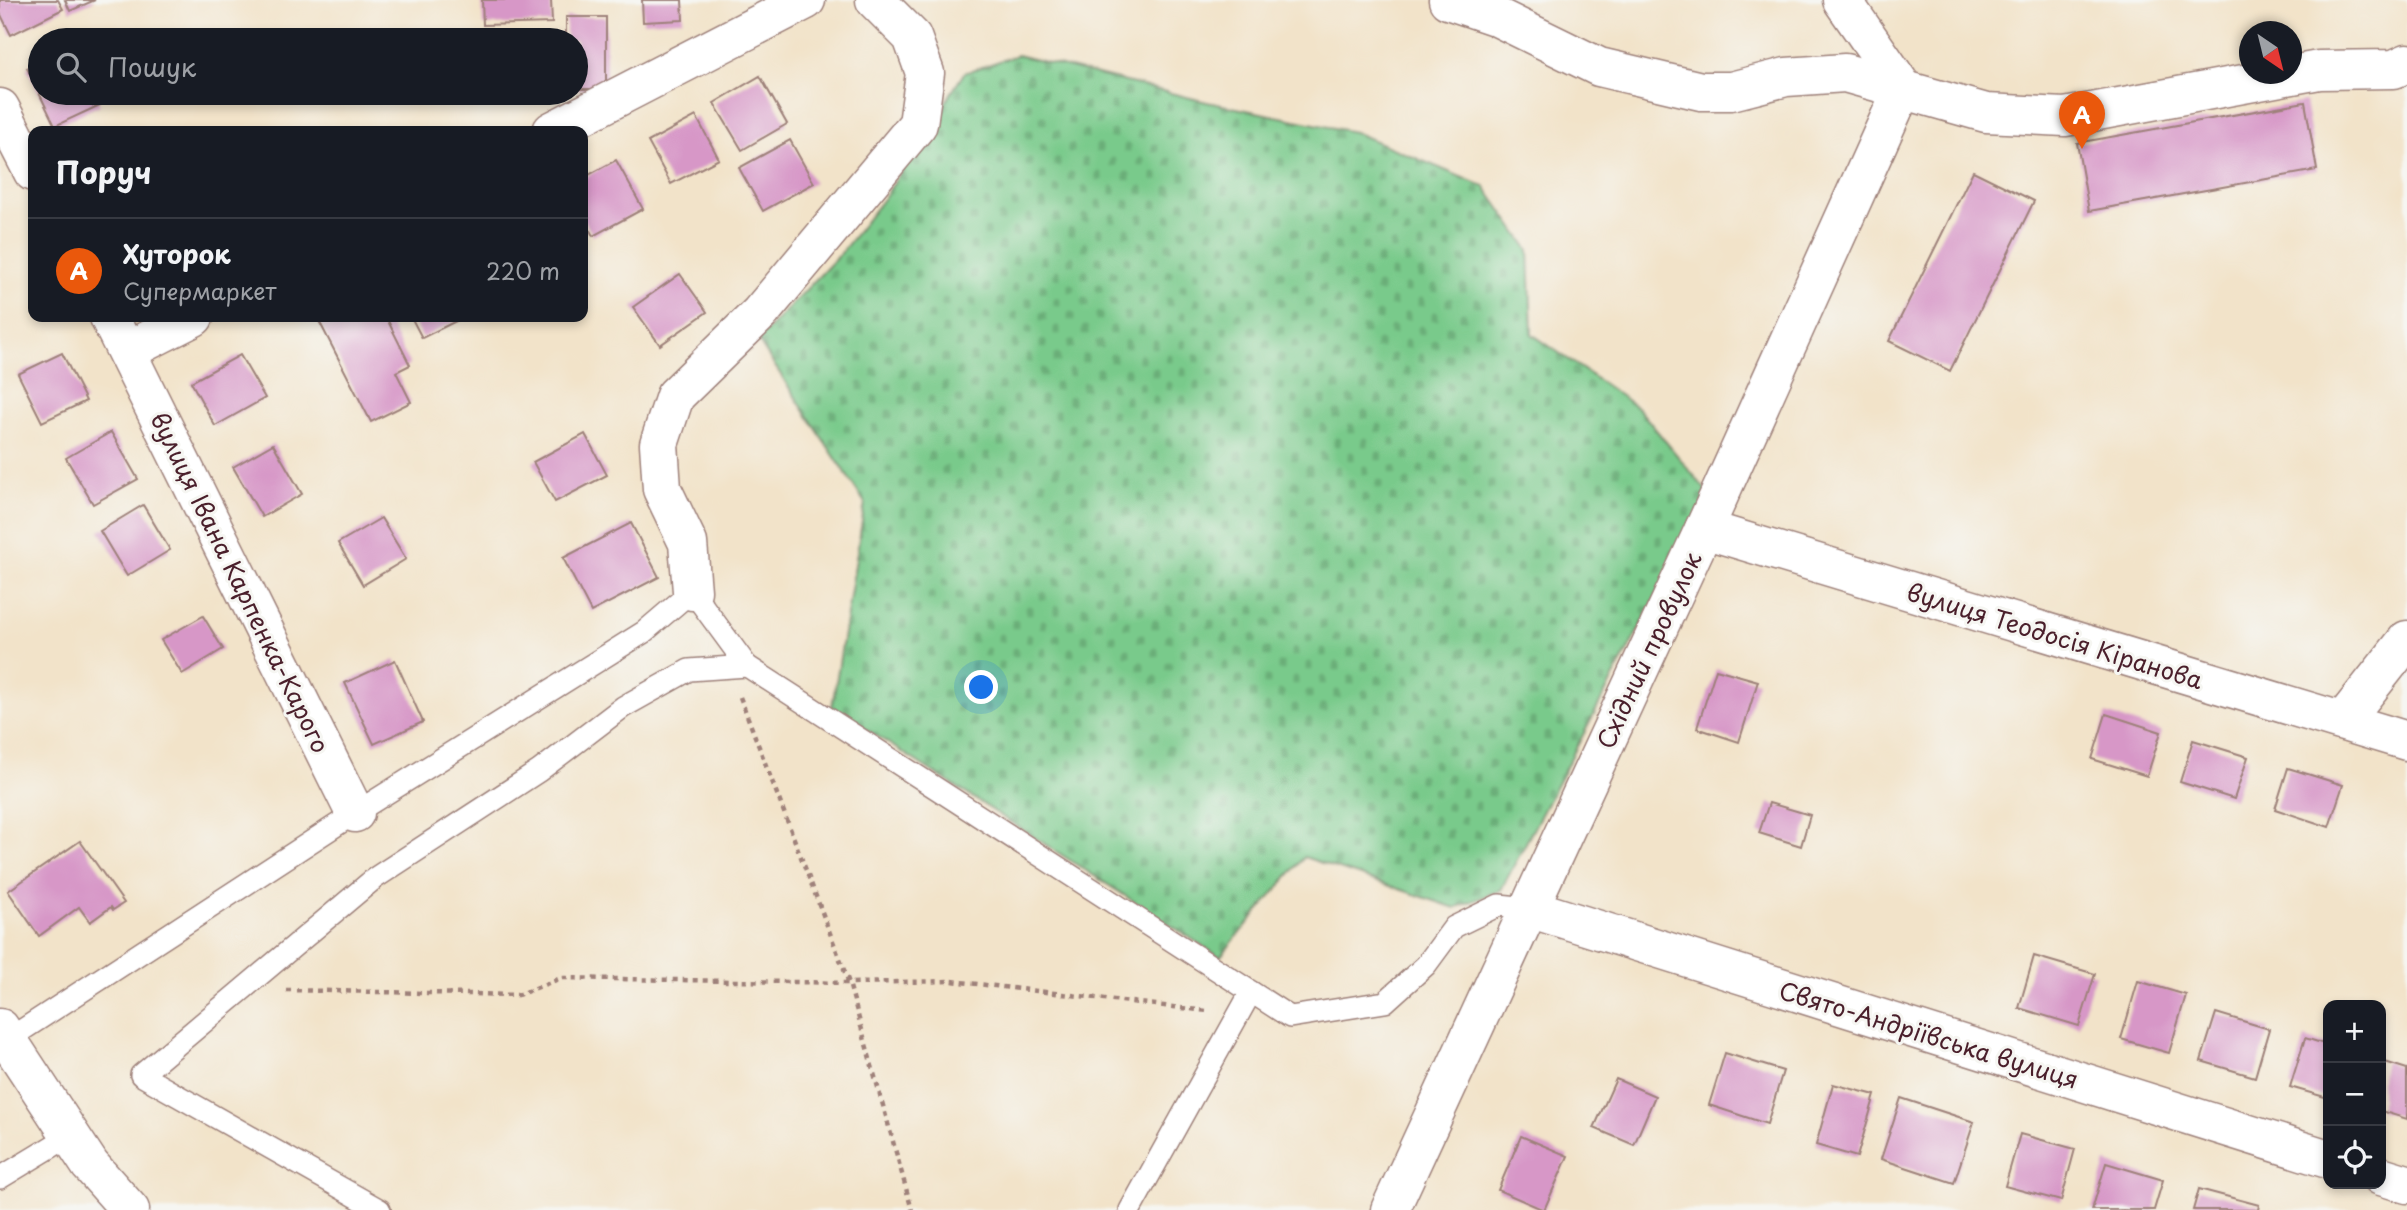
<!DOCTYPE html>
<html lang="uk">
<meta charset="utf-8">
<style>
:root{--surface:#171b24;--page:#242831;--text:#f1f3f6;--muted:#9ea1a6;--line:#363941;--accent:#ea580c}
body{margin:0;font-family:"Playpen Sans",sans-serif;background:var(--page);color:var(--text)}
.controls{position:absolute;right:21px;bottom:21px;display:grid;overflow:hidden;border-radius:14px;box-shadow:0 4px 10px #0003}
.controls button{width:63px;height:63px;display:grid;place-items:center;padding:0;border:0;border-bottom:2px solid var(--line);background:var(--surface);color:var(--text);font:35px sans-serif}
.compass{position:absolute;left:2239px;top:21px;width:63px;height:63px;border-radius:50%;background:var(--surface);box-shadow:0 4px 10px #0003;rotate:145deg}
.you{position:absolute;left:982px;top:688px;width:24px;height:24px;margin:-18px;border:5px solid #fff;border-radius:50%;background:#1a73e8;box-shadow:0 0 0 10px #1a73e833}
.badge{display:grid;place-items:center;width:46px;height:46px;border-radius:50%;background:var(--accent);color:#fff;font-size:23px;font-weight:700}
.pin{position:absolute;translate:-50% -58px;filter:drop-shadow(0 2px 4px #0008)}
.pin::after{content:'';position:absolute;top:37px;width:24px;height:21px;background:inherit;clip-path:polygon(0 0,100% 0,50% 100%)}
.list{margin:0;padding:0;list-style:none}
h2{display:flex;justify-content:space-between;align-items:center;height:91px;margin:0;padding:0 28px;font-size:30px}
h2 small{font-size:23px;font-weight:400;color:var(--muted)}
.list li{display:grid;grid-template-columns:46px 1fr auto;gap:21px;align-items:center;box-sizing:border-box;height:105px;padding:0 28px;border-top:2px solid var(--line)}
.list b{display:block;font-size:26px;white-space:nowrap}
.list p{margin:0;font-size:23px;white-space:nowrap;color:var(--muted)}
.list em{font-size:23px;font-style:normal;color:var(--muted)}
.icon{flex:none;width:38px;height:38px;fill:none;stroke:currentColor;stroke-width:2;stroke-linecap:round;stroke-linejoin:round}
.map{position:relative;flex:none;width:2407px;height:1210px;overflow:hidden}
.search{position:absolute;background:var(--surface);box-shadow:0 4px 10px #0003;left:28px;top:28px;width:560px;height:77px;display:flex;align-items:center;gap:18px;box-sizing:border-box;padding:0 24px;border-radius:38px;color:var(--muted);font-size:26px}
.panel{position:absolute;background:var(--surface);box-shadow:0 4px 10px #0003;left:28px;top:126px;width:560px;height:196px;border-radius:14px}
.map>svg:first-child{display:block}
.cemetery{fill:url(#cemetery-stones);stroke:#62745b;stroke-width:2}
.building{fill:#d797c7}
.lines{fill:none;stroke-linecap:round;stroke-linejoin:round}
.service-casing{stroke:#9e817a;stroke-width:24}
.minor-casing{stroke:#9e817a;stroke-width:41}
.path{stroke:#9e817a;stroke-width:4.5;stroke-dasharray:5 5;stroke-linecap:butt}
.service{stroke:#fff;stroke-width:21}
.minor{stroke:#fff;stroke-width:38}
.labels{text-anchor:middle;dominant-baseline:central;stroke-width:6;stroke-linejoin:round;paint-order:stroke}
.street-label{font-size:24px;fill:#4a1f2b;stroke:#f6f6f2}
</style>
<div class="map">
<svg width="2407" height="1210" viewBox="0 0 2407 1210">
<defs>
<pattern id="cemetery-stones" width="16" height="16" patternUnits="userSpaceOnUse" patternTransform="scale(1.75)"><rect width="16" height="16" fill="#79ca8b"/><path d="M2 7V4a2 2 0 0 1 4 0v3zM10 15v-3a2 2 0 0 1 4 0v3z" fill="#6aad78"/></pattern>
</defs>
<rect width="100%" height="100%" fill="#f6f6f2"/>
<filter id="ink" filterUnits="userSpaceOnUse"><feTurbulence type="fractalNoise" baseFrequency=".0143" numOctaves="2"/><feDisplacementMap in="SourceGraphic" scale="14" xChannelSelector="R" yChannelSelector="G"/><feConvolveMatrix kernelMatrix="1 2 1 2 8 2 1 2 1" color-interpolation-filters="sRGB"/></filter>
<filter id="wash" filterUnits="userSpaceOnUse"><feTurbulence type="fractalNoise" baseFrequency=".00686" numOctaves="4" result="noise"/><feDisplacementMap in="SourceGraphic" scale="28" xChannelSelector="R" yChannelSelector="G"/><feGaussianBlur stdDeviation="1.57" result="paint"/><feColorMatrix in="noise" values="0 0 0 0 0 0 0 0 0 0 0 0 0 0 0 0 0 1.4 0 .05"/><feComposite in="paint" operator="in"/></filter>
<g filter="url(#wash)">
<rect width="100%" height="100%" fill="#f2e3c9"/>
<polygon class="cemetery" points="1017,55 1207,102 1354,132 1485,187 1529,250 1532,334 1638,408 1710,495 1501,890 1455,908 1304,857 1220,957 832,707 865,503 758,340 841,253 886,195 964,73"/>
<g id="blocks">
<g class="building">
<polygon points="0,0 58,0 63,9 11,35 0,13"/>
<polygon points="65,0 95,0 70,11"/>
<polygon points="482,0 551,0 552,23 483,25"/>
<polygon points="642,0 682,0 683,20 643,22"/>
<polygon points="566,17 606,17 606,89 576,89 576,40 566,40"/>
<polygon points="40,61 40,93 94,93 100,105 55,126 27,68"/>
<polygon points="760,76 787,124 742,150 714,103"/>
<polygon points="2305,102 2317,170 2089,211 2077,143"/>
<polygon points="696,116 719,159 671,184 648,142"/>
<polygon points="790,140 814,183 763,211 739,168"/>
<polygon points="616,160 643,209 593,236 583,218 583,178"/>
<polygon points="1973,171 2034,201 1950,371 1889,341"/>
<polygon points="680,274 707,312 660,345 633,307"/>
<polygon points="317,317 386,317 410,365 396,372 411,402 371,422"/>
<polygon points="411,317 464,317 422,338"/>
<polygon points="62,353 86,401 42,422 18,374"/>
<polygon points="240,355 265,398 215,426 191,382"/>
<polygon points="111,432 138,479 93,504 66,458"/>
<polygon points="585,434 607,475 555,502 533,462"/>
<polygon points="273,444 302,494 262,517 233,467"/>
<polygon points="143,505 170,550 127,576 100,531"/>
<polygon points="381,518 406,559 363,585 338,543"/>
<polygon points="631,523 659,577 591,612 563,558"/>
<polygon points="203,616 223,649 182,674 161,640"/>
<polygon points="395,660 423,722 374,744 345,683"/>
<polygon points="1716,669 1758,681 1739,742 1697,728"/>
<polygon points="2106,714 2161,732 2147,776 2092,759"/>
<polygon points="2193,740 2248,757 2234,799 2180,782"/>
<polygon points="2288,768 2343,785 2329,827 2275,809"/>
<polygon points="1769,803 1810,815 1801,846 1759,833"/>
<polygon points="80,841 124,903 113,910 111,907 90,922 79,907 39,936 8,891"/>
<polygon points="2034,956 2095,974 2079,1026 2019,1008"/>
<polygon points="2138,981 2186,995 2169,1053 2121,1039"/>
<polygon points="2216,1013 2269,1029 2255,1077 2201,1061"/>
<polygon points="2305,1038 2328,1045 2328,1098 2290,1087"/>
<polygon points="1725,1053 1783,1071 1767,1124 1709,1105"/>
<polygon points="2385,1062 2407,1069 2407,1119 2381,1111 2381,1076"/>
<polygon points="1616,1079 1655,1096 1634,1145 1594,1128"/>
<polygon points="1833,1084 1875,1095 1857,1157 1816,1145"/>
<polygon points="1901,1098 1974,1122 1954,1183 1881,1159"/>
<polygon points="2020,1134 2075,1149 2061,1201 2005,1186"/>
<polygon points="1521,1136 1568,1156 1544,1210 1498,1190"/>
<polygon points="2106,1163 2163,1180 2154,1210 2092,1210"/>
<polygon points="2199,1189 2259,1205 2258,1210 2193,1210"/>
</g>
</g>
</g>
<g filter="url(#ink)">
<use href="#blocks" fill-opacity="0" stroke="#9e817a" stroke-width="2"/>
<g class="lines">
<defs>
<g id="service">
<polyline points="7,1040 355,813 644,632 692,591 747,666 1290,1017 1385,1002 1426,965 1454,927 1499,905 1529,908"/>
<polyline points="0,1178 71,1135"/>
<polyline points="380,1210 141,1075 375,878 539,771 623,707 689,670 747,666"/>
<polyline points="1130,1210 1251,992"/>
</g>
<g id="minor">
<polyline points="1448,0 1495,16 1599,67 1701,91 1731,91 1786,77 1845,73 1986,113 2065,117 2319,70 2394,69 2407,63"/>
<polyline points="0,108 33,172"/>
<polyline points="552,131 806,0"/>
<polyline points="109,317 355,813"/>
<polyline points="127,351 194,317"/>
<polyline points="1704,529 2407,741"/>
<polyline points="692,591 688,543 662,489 659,444 675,396 760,313 918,124 925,73 912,37 875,0"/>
<polyline points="2343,721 2407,640"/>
<polyline points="1529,908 2328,1159"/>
<polyline points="0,1028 90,1165 130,1210"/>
<polyline points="2381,1176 2407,1184"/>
<polyline points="1390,1210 1704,529 1903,88 1842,0"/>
</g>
</defs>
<use href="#service" class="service-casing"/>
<use href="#minor" class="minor-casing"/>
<g class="path">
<polyline points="740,697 849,983 912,1210"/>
<polyline points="286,990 518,995 561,978 849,983 952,981 1207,1011"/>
</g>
<use href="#service" class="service"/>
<use href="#minor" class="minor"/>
</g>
</g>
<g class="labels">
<g class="street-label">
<text transform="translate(241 582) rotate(64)">вулиця Івана Карпенка-Карого</text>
<text transform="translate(2055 635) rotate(17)">вулиця Теодосія Кіранова</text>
<text transform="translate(1648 650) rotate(-65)">Східний провулок</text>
<text transform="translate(1929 1034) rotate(17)">Свято-Андріївська вулиця</text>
</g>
</g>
</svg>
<div class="controls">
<button>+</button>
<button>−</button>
<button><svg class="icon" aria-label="locate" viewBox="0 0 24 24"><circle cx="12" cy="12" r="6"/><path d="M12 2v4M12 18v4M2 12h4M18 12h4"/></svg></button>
</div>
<svg class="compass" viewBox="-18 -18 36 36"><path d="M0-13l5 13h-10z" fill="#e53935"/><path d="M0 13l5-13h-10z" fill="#9ea1a6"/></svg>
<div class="you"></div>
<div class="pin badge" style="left:2082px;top:149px">A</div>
<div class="search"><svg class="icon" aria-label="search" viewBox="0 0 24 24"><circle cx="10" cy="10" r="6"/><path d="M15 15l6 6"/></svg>Пошук</div>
<section class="panel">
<h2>Поруч<small></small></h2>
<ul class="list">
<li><span class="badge">A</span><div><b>Хуторок</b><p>Супермаркет</p></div><em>220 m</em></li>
</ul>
</section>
</div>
